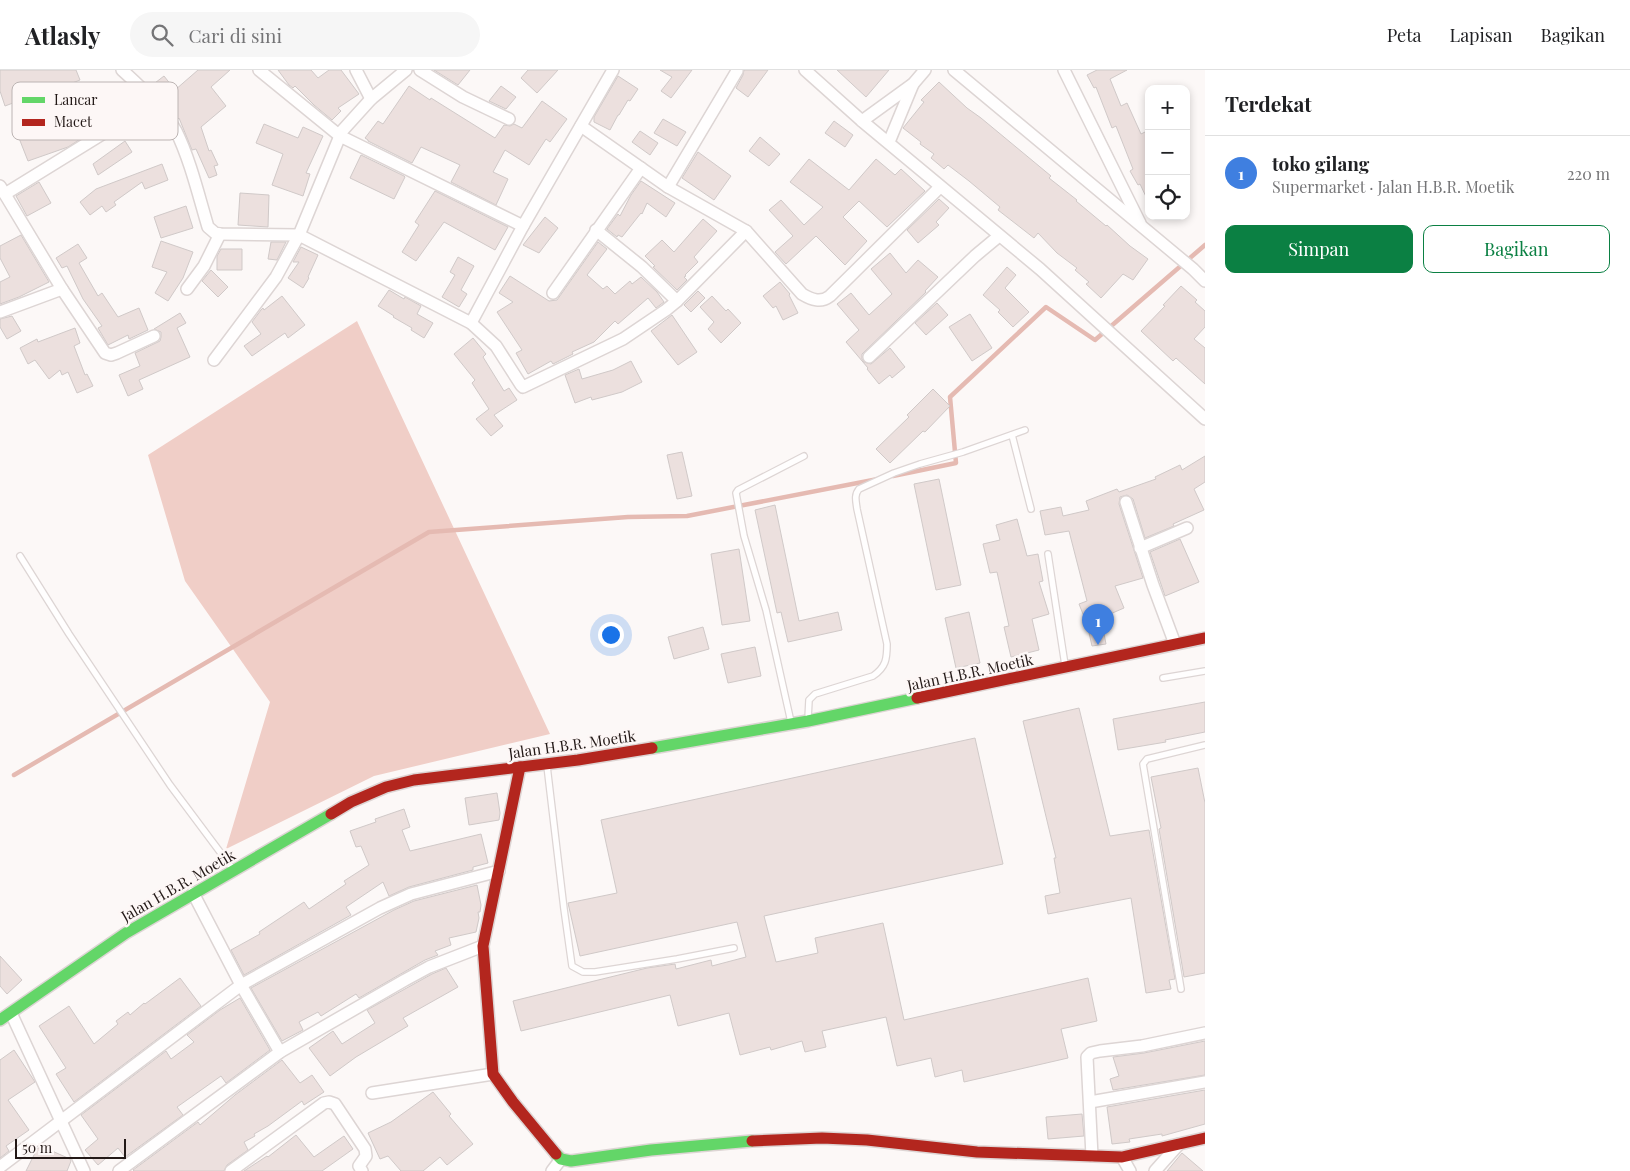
<!DOCTYPE html>
<html lang="id">
<meta charset="utf-8">
<style>
:root{--surface:#fff;--page:#f6f6f6;--text:#202124;--muted:#757577;--line:#e0e0e0;--accent:#0b8043}
body{margin:0;font-family:"Playfair Display",serif;background:var(--page);color:var(--text)}
.controls{position:absolute;right:15px;top:15px;display:grid;overflow:hidden;border-radius:10px;box-shadow:0 2px 8px #0003}
.controls button{width:45px;height:45px;display:grid;place-items:center;padding:0;border:0;border-bottom:1px solid var(--line);background:var(--surface);color:var(--text);font:25px sans-serif}
.scale{position:absolute;left:15px;bottom:12px;width:111px;box-sizing:border-box;padding-left:5px;border:2px solid #231917;border-top:0;font-size:14px;line-height:18px;white-space:nowrap;color:#231917;-webkit-text-stroke:4px #fdf7f6;paint-order:stroke}
.you{position:absolute;left:610px;top:564px;width:18px;height:18px;margin:-12px;border:4px solid #fff;border-radius:50%;background:#1a73e8;box-shadow:0 0 0 8px #1a73e833}
.badge{display:grid;place-items:center;width:32px;height:32px;border-radius:50%;background:var(--accent);color:#fff;font-size:16px;font-weight:700}
.pin{position:absolute;translate:-50% -41px;filter:drop-shadow(0 1px 2px #0008)}
.pin::after{content:'';position:absolute;top:26px;width:18px;height:15px;background:inherit;clip-path:polygon(0 0,100% 0,50% 100%)}
.list{margin:0;padding:0;list-style:none}
h2{display:flex;justify-content:space-between;align-items:center;height:65px;margin:0;padding:0 20px;font-size:21px}
h2 small{font-size:16px;font-weight:400;color:var(--muted)}
.list li{display:grid;grid-template-columns:32px 1fr auto;gap:15px;align-items:center;box-sizing:border-box;height:75px;padding:0 20px;border-top:1px solid var(--line)}
.list b{display:block;font-size:19px;white-space:nowrap}
.list p{margin:0;font-size:16px;white-space:nowrap;color:var(--muted)}
.list em{font-size:16px;font-style:normal;color:var(--muted)}
.actions{display:flex;gap:10px;padding:15px 20px}
.actions a{flex:1;padding:11px 0;border:1px solid var(--accent);border-radius:10px;text-align:center;font-size:18px;color:var(--accent)}
.actions .main{background:var(--accent);color:#fff}
.icon{flex:none;width:28px;height:28px;fill:none;stroke:currentColor;stroke-width:2;stroke-linecap:round;stroke-linejoin:round}
.map{position:relative;flex:none;width:1205px;height:1101px;overflow:hidden}
header{display:flex;align-items:center;gap:30px;box-sizing:border-box;height:70px;padding:0 25px;background:var(--surface);border-bottom:1px solid var(--line)}
header strong{font-size:24px}
nav{display:flex;gap:28px;margin-inline-start:auto;font-size:18px}
.search{width:350px;height:45px;background:var(--page);display:flex;align-items:center;gap:12px;box-sizing:border-box;padding:0 18px;border-radius:28px;color:var(--muted);font-size:19px}
main{display:flex}
aside{flex:1;background:var(--surface)}
.map>svg:first-child{display:block}
.forest{fill:#f0cec7}
.lines{fill:none;stroke-linecap:round;stroke-linejoin:round}
.stream{stroke:#e5bab2;stroke-width:4.5}
.building{fill:#ece0de;stroke:#d0c9c8}
.lane-casing{stroke:#ddd5d4;stroke-width:8}
.street-casing{stroke:#ddd5d4;stroke-width:14}
.fast-casing{stroke:#ddd5d4;stroke-width:14}
.jam-casing{stroke:#ddd5d4;stroke-width:14}
.lane{stroke:#fffefe;stroke-width:5.5}
.street{stroke:#fffefe;stroke-width:11}
.fast{stroke:#63d668;stroke-width:11}
.jam{stroke:#b3261e;stroke-width:11}
.labels{text-anchor:middle;dominant-baseline:central;stroke-width:5;stroke-linejoin:round;paint-order:stroke}
.street-label{font-size:15px;fill:#231917;stroke:#fdf7f6}
.key{fill:#fdf7f6;stroke:#bcb4b3;stroke-width:1}
.key-label{font-size:14px;fill:#231917}
</style>
<header>
<strong>Atlasly</strong>
<div class="search"><svg class="icon" aria-label="search" viewBox="0 0 24 24"><circle cx="10" cy="10" r="6"/><path d="M15 15l6 6"/></svg>Cari di sini</div>
<nav><a>Peta</a><a>Lapisan</a><a>Bagikan</a></nav>
</header>
<main>
<div class="map">
<svg width="1205" height="1101" viewBox="0 0 1205 1101">
<rect width="100%" height="100%" fill="#fcf8f7"/>
<polygon class="forest" points="357,251 550,664 374,706 226,779 270,632 185,511 148,385"/>
<g class="lines">
<g class="stream">
<polyline points="893,406 956,393 950,327 1046,237 1095,270 1205,175"/>
<polyline points="14,705 429,462 628,447 687,446 878,409"/>
</g>
</g>
<g class="building">
<polygon points="0,0 76,0 80,10 62,17 61,15 5,36 0,21"/>
<polygon points="198,0 230,0 211,17 226,36 201,57 209,81 211,80 218,95 214,96 217,105 209,108 196,79 192,80 179,48 178,49 151,16 164,6 175,20"/>
<polygon points="278,0 311,0 318,8 329,0 341,0 359,24 338,38 341,41 332,50 314,35 295,16 293,18 289,15"/>
<polygon points="434,0 470,0 458,15"/>
<polygon points="528,0 558,0 537,23 521,8"/>
<polygon points="660,0 692,0 671,28 661,21 672,7"/>
<polygon points="744,0 768,0 748,27 736,18 743,5"/>
<polygon points="837,0 889,0 866,27"/>
<polygon points="1097,0 1127,0 1110,9 1121,36 1127,33 1141,64 1145,62 1149,70 1149,133 1140,114 1138,115 1130,101 1133,99 1116,56 1112,58 1096,17 1094,18 1087,5"/>
<polygon points="618,6 638,19 630,31 628,30 619,45 618,45 610,60 594,52 594,47"/>
<polygon points="939,12 967,38 981,48 1051,106 1049,108 1077,130 1076,131 1106,156 1107,155 1130,176 1148,189 1133,210 1123,204 1101,228 1086,214 1089,212 1075,200 1077,198 1057,183 1038,163 1034,168 998,140 1000,137 969,111 948,95 944,99 931,88 934,84 920,74 921,72 903,58 924,32 921,30"/>
<polygon points="409,16 430,30 431,28 495,68 504,55 510,56 514,54 522,58 542,31 567,49 550,72 546,69 529,95 505,80 493,102 508,109 496,135 451,112 460,95 421,77 412,93 368,71 368,70 365,68 378,51 383,54"/>
<polygon points="501,16 516,27 506,39 489,31"/>
<polygon points="119,17 131,37 114,48 112,44 86,59 88,64 68,77 28,91 17,63 36,55 40,63 68,52 67,49 103,28 102,27"/>
<polygon points="663,49 686,62 677,76 654,63"/>
<polygon points="834,51 853,65 845,77 825,63"/>
<polygon points="264,54 298,68 303,57 323,66 306,103 310,104 303,126 272,115 283,84 256,73"/>
<polygon points="640,61 658,73 650,85 632,72"/>
<polygon points="760,67 780,84 769,96 749,81"/>
<polygon points="125,71 132,82 98,105 93,94"/>
<polygon points="698,82 731,106 714,130 682,108"/>
<polygon points="361,85 404,106 405,107 394,129 350,108"/>
<polygon points="809,89 849,120 876,89 895,105 901,99 925,121 887,157 859,131 843,147 867,171 845,195 816,166 786,194 775,182 793,166 769,140 781,130 804,155 823,137 790,112"/>
<polygon points="162,94 168,110 145,119 142,112 114,132 116,135 106,142 102,136 90,145 80,132 96,119"/>
<polygon points="641,111 675,133 666,147 647,133 642,144 641,143 622,167 618,165 617,167 607,159 618,144 620,146 631,125"/>
<polygon points="39,112 51,133 27,146 16,126"/>
<polygon points="435,121 508,157 495,180 444,152 416,191 402,182 419,155 415,152"/>
<polygon points="240,123 269,125 268,157 238,155"/>
<polygon points="939,129 949,138 936,152 939,155 918,173 907,160"/>
<polygon points="186,136 193,158 161,168 154,147"/>
<polygon points="545,147 558,158 539,183 523,175"/>
<polygon points="703,149 717,161 694,187 698,192 685,205 686,206 684,207 687,210 677,220 653,197 655,196 645,186 662,170 674,182"/>
<polygon points="21,165 49,212 19,227 0,234 0,212 10,207 0,188 0,176"/>
<polygon points="161,171 193,182 183,208 168,231 155,223 167,202 152,197"/>
<polygon points="271,172 286,172 277,190 268,189"/>
<polygon points="598,172 607,179 587,205 603,219 607,216 615,224 630,211 632,214 641,207 657,222 664,232 656,238 648,228 618,254 615,251 594,272 572,282 573,284 553,294 551,291 528,304 516,283 522,280 497,242 513,232 499,223 510,206 549,231 557,230"/>
<polygon points="78,174 87,188 79,193 98,226 102,223 118,247 139,238 148,260 129,269 128,265 108,275 98,258 102,256 83,229 67,196 62,198 56,188"/>
<polygon points="301,177 318,185 308,207 309,208 303,218 288,208 299,192 293,192"/>
<polygon points="221,179 242,179 242,200 217,200 217,186"/>
<polygon points="890,183 906,203 918,190 938,207 925,221 926,222 862,284 862,289 864,292 871,294 890,278 905,297 892,308 890,305 879,314 867,299 868,298 846,272 859,260 837,234 851,223 869,245 892,224 871,199"/>
<polygon points="458,187 474,196 461,220 467,224 459,237 442,227 455,205 450,202"/>
<polygon points="1007,197 1016,205 1005,218 1029,242 1013,257 998,242 1000,240 983,225"/>
<polygon points="211,200 228,217 218,227 202,211"/>
<polygon points="780,212 790,224 789,225 798,243 783,250 776,236 773,238 763,226"/>
<polygon points="1181,216 1197,230 1195,232 1205,241 1205,257 1194,269 1205,278 1205,314 1176,288 1173,291 1141,261 1165,236 1163,235"/>
<polygon points="389,220 404,229 405,227 421,236 417,244 433,253 424,268 411,260 412,258 393,247 394,246 378,236"/>
<polygon points="698,221 705,228 691,242 684,235"/>
<polygon points="282,226 305,255 288,268 285,263 252,286 244,276 261,264 252,252 261,240 263,238 264,240"/>
<polygon points="712,226 726,241 728,239 741,253 721,273 708,259 714,252 700,237"/>
<polygon points="937,233 948,245 926,265 915,253"/>
<polygon points="180,243 186,253 177,258 190,287 139,310 143,319 128,326 119,305 140,296 135,283 160,271 161,267 161,262 154,259"/>
<polygon points="970,244 992,278 972,291 949,257"/>
<polygon points="672,245 697,282 678,295 651,261"/>
<polygon points="12,246 21,261 7,269 0,257 0,249"/>
<polygon points="75,258 80,273 74,276 85,305 87,304 93,316 77,323 68,302 62,305 60,300 49,309 35,290 28,294 20,278 37,269 38,272"/>
<polygon points="473,268 486,284 483,287 504,321 509,318 517,330 494,345 503,356 491,366 476,349 489,339 472,313 475,310 454,284"/>
<polygon points="631,291 642,312 622,322 592,330 591,327 575,333 565,305 579,299 582,309 613,300"/>
<polygon points="933,319 950,336 925,362 923,361 890,393 876,379 909,347 907,345"/>
<polygon points="682,382 692,426 677,429 667,385"/>
<polygon points="1205,386 1205,412 1194,419 1204,440 1173,454 1174,456 1145,468 1133,429 1127,425 1120,427 1119,434 1143,508 1115,516 1124,538 1101,548 1106,574 1092,576 1087,554 1079,534 1087,531 1069,461 1045,465 1040,441 1061,437 1063,446 1089,440 1086,431 1117,419 1119,422 1156,409 1155,407 1180,395 1182,400"/>
<polygon points="939,409 961,515 936,520 914,414"/>
<polygon points="775,435 799,551 838,542 842,560 788,572 781,542 777,543 755,440"/>
<polygon points="1017,449 1027,486 1038,484 1043,511 1039,512 1049,544 1032,549 1039,580 1011,587 1004,557 1009,556 997,502 990,503 983,474 1000,470 996,455"/>
<polygon points="1180,469 1199,512 1165,526 1150,482"/>
<polygon points="739,479 750,551 722,555 711,484"/>
<polygon points="969,542 980,593 956,598 945,548"/>
<polygon points="703,557 709,579 674,589 668,567"/>
<polygon points="755,577 761,606 728,613 721,584"/>
<polygon points="1205,632 1205,662 1165,670 1166,672 1118,680 1113,649"/>
<polygon points="1079,638 1110,766 1149,760 1175,909 1169,910 1171,919 1146,923 1131,828 1048,844 1045,826 1060,823 1054,788 1056,788 1023,651"/>
<polygon points="975,668 1003,794 764,846 776,892 818,883 815,868 883,853 904,950 1088,908 1097,951 1061,959 1068,988 964,1012 962,1000 935,1007 931,988 897,996 886,947 822,961 826,977 805,982 802,971 771,980 770,977 740,985 729,943 678,956 670,925 521,961 513,931 647,898 675,894 676,899 711,890 712,896 746,887 737,852 580,886 568,833 617,823 601,750"/>
<polygon points="1198,698 1205,733 1205,903 1184,907 1159,759 1161,758 1151,707"/>
<polygon points="497,723 500,743 499,750 469,755 465,728"/>
<polygon points="404,739 410,757 402,760 410,781 481,764 488,793 473,797 473,800 409,817 389,826 383,812 346,837 351,845 244,905 231,880 260,864 259,862 304,832 309,839 346,814 344,811 369,795 361,776 356,777 350,761 376,752 375,749"/>
<polygon points="477,815 481,835 480,842 478,842 479,848 476,862 449,868 451,875 435,881 438,885 425,890 359,928 356,924 321,946 318,942 299,952 303,960 282,971 251,918 394,840 414,831"/>
<polygon points="0,886 22,910 7,924 0,916"/>
<polygon points="446,898 458,917 403,948 408,956 356,987 330,1006 309,978 333,961 342,974 375,953 367,940 432,904"/>
<polygon points="180,908 201,936 74,1032 56,1004 66,998 39,956 69,936 94,974 118,954 116,951 128,942 130,945 144,933 145,934"/>
<polygon points="240,928 270,980 226,1013 221,1006 177,1037 183,1045 125,1087 118,1078 98,1095 85,1080 98,1069 81,1045 166,981 171,989 194,972 187,965 220,940"/>
<polygon points="1205,971 1205,1005 1113,1020 1110,1009 1119,1006 1113,987 1144,983"/>
<polygon points="14,980 35,1012 8,1030 29,1060 6,1076 9,1081 0,1088 0,990"/>
<polygon points="282,990 300,1013 312,1005 324,1022 304,1035 302,1031 268,1056 254,1064 255,1066 244,1072 248,1080 227,1095 224,1101 134,1101 133,1100 198,1052 200,1055 235,1025"/>
<polygon points="1205,1020 1205,1054 1162,1066 1162,1064 1129,1069 1130,1072 1112,1074 1107,1037"/>
<polygon points="433,1022 451,1044 449,1046 473,1074 447,1095 440,1087 423,1101 401,1101 388,1086 380,1089 368,1063 391,1052"/>
<polygon points="1082,1044 1084,1066 1048,1069 1046,1047"/>
<polygon points="296,1065 314,1087 344,1066 353,1079 322,1101 244,1101 267,1086 268,1087"/>
<polygon points="41,1076 70,1089 71,1091 67,1101 26,1101 37,1079"/>
<polygon points="1182,1083 1203,1101 1167,1101"/>
</g>
<g class="lines">
<defs>
<g id="lane">
<polyline points="1012,365 1031,439"/>
<polyline points="1048,484 1065,595"/>
<polyline points="20,486 69,564 170,715 232,798"/>
<polyline points="1163,608 1205,601"/>
<path d="M 808,649 L 809,630 L 815,624 L 873,606 C 886,597 887,589 887,574 L 857,439 C 856,431 854,425 859,419 L 894,403 L 920,394 L 963,382 L 1025,360"/>
<polyline points="791,652 766,540 744,466 736,423 738,420 804,386"/>
<polyline points="547,696 564,839 572,896 583,902 595,902 677,889 734,878"/>
<polyline points="1181,919 1143,694 1147,689 1205,675"/>
</g>
<g id="street">
<path d="M 122,0 C 142,18 163,38 176,61 C 190,89 199,127 208,157 L 215,163 L 220,164 L 299,165 L 471,253 L 496,276 L 521,315 L 523,317 L 623,269 L 666,240 L 677,231 L 746,161"/>
<polyline points="259,0 340,66 523,156"/>
<polyline points="356,0 371,29"/>
<polyline points="420,0 463,27 509,49"/>
<polyline points="805,0 862,51 1040,199 1205,349"/>
<polyline points="954,0 1193,199 1205,211"/>
<polyline points="1064,0 1140,153"/>
<polyline points="862,51 913,14 925,0"/>
<path d="M 581,56 L 668,117 L 746,161 L 802,224 C 812,230 821,233 830,226 L 940,117"/>
<polyline points="889,72 913,14"/>
<polyline points="0,116 62,219 105,283 111,285 117,283 154,266"/>
<polyline points="668,117 737,1"/>
<polyline points="5,124 154,32"/>
<polyline points="596,160 642,197 677,231"/>
<polyline points="187,219 204,196 220,164"/>
<polyline points="553,223 641,98"/>
<polyline points="0,242 62,219"/>
<polyline points="471,253 523,156 613,0"/>
<polyline points="869,287 975,186 999,166"/>
<polyline points="214,290 276,207 299,165 342,61 371,29 406,0"/>
<polyline points="1126,432 1153,515 1175,574"/>
<polyline points="1140,478 1187,458"/>
<polyline points="193,823 241,915 280,982"/>
<polyline points="11,943 84,1101"/>
<polyline points="372,1023 493,1004"/>
<polyline points="1090,1032 1205,1012"/>
<polyline points="1092,1086 1087,987 1091,983 1100,981 1142,976 1205,963"/>
<polyline points="1122,1087 1130,1101"/>
<polyline points="0,1097 241,915 380,838 411,824 499,801"/>
<polyline points="119,1101 280,982 405,910 429,897 483,876"/>
<polyline points="231,1101 324,1033 329,1032 335,1034 365,1079 366,1086 359,1096 362,1101"/>
<polyline points="552,1101 561,1089"/>
<polyline points="1155,1101 1179,1074"/>
</g>
<g id="fast">
<polyline points="652,678 808,651 917,628"/>
<polyline points="0,950 126,863 331,744"/>
<polyline points="556,1084 561,1089 571,1091 651,1080 752,1071"/>
</g>
<g id="jam">
<polyline points="917,628 1205,568"/>
<polyline points="520,697 483,876 493,1004 513,1032 556,1084"/>
<polyline points="331,744 351,732 386,717 414,710 578,690 652,678"/>
<polyline points="752,1071 822,1068 867,1070 977,1082 1122,1087 1205,1068"/>
</g>
</defs>
<use href="#lane" class="lane-casing"/>
<use href="#street" class="street-casing"/>
<use href="#fast" class="fast-casing"/>
<use href="#jam" class="jam-casing"/>
<use href="#lane" class="lane"/>
<use href="#street" class="street"/>
<use href="#fast" class="fast"/>
<use href="#jam" class="jam"/>
</g>
<g class="labels">
<g class="street-label">
<text transform="translate(970 602) rotate(-12)">Jalan H.B.R. Moetik</text>
<text transform="translate(572 674) rotate(-8)">Jalan H.B.R. Moetik</text>
<text transform="translate(178 815) rotate(-30)">Jalan H.B.R. Moetik</text>
</g>
</g>
<rect x="12" y="12" width="166" height="58" rx="8" class="key"/>
<rect x="22" y="27" width="23" height="6" fill="#63d668"/>
<rect x="22" y="49" width="23" height="7" fill="#b3261e"/>
<g class="key-label">
<text x="54" y="35">Lancar</text>
<text x="54" y="57">Macet</text>
</g>
</svg>
<div class="controls">
<button>+</button>
<button>−</button>
<button><svg class="icon" aria-label="locate" viewBox="0 0 24 24"><circle cx="12" cy="12" r="6"/><path d="M12 2v4M12 18v4M2 12h4M18 12h4"/></svg></button>
</div>
<div class="scale">50 m</div>
<div class="you"></div>
<div class="pin badge" style="left:1098px;top:575px;background:#3f7fe0">1</div>
</div>
<aside>
<h2>Terdekat<small></small></h2>
<ul class="list">
<li><span class="badge" style="background:#3f7fe0">1</span><div><b>toko gilang</b><p>Supermarket · Jalan H.B.R. Moetik</p></div><em>220 m</em></li>
</ul>
<div class="actions"><a class="main">Simpan</a><a>Bagikan</a></div>
</aside>
</main>
